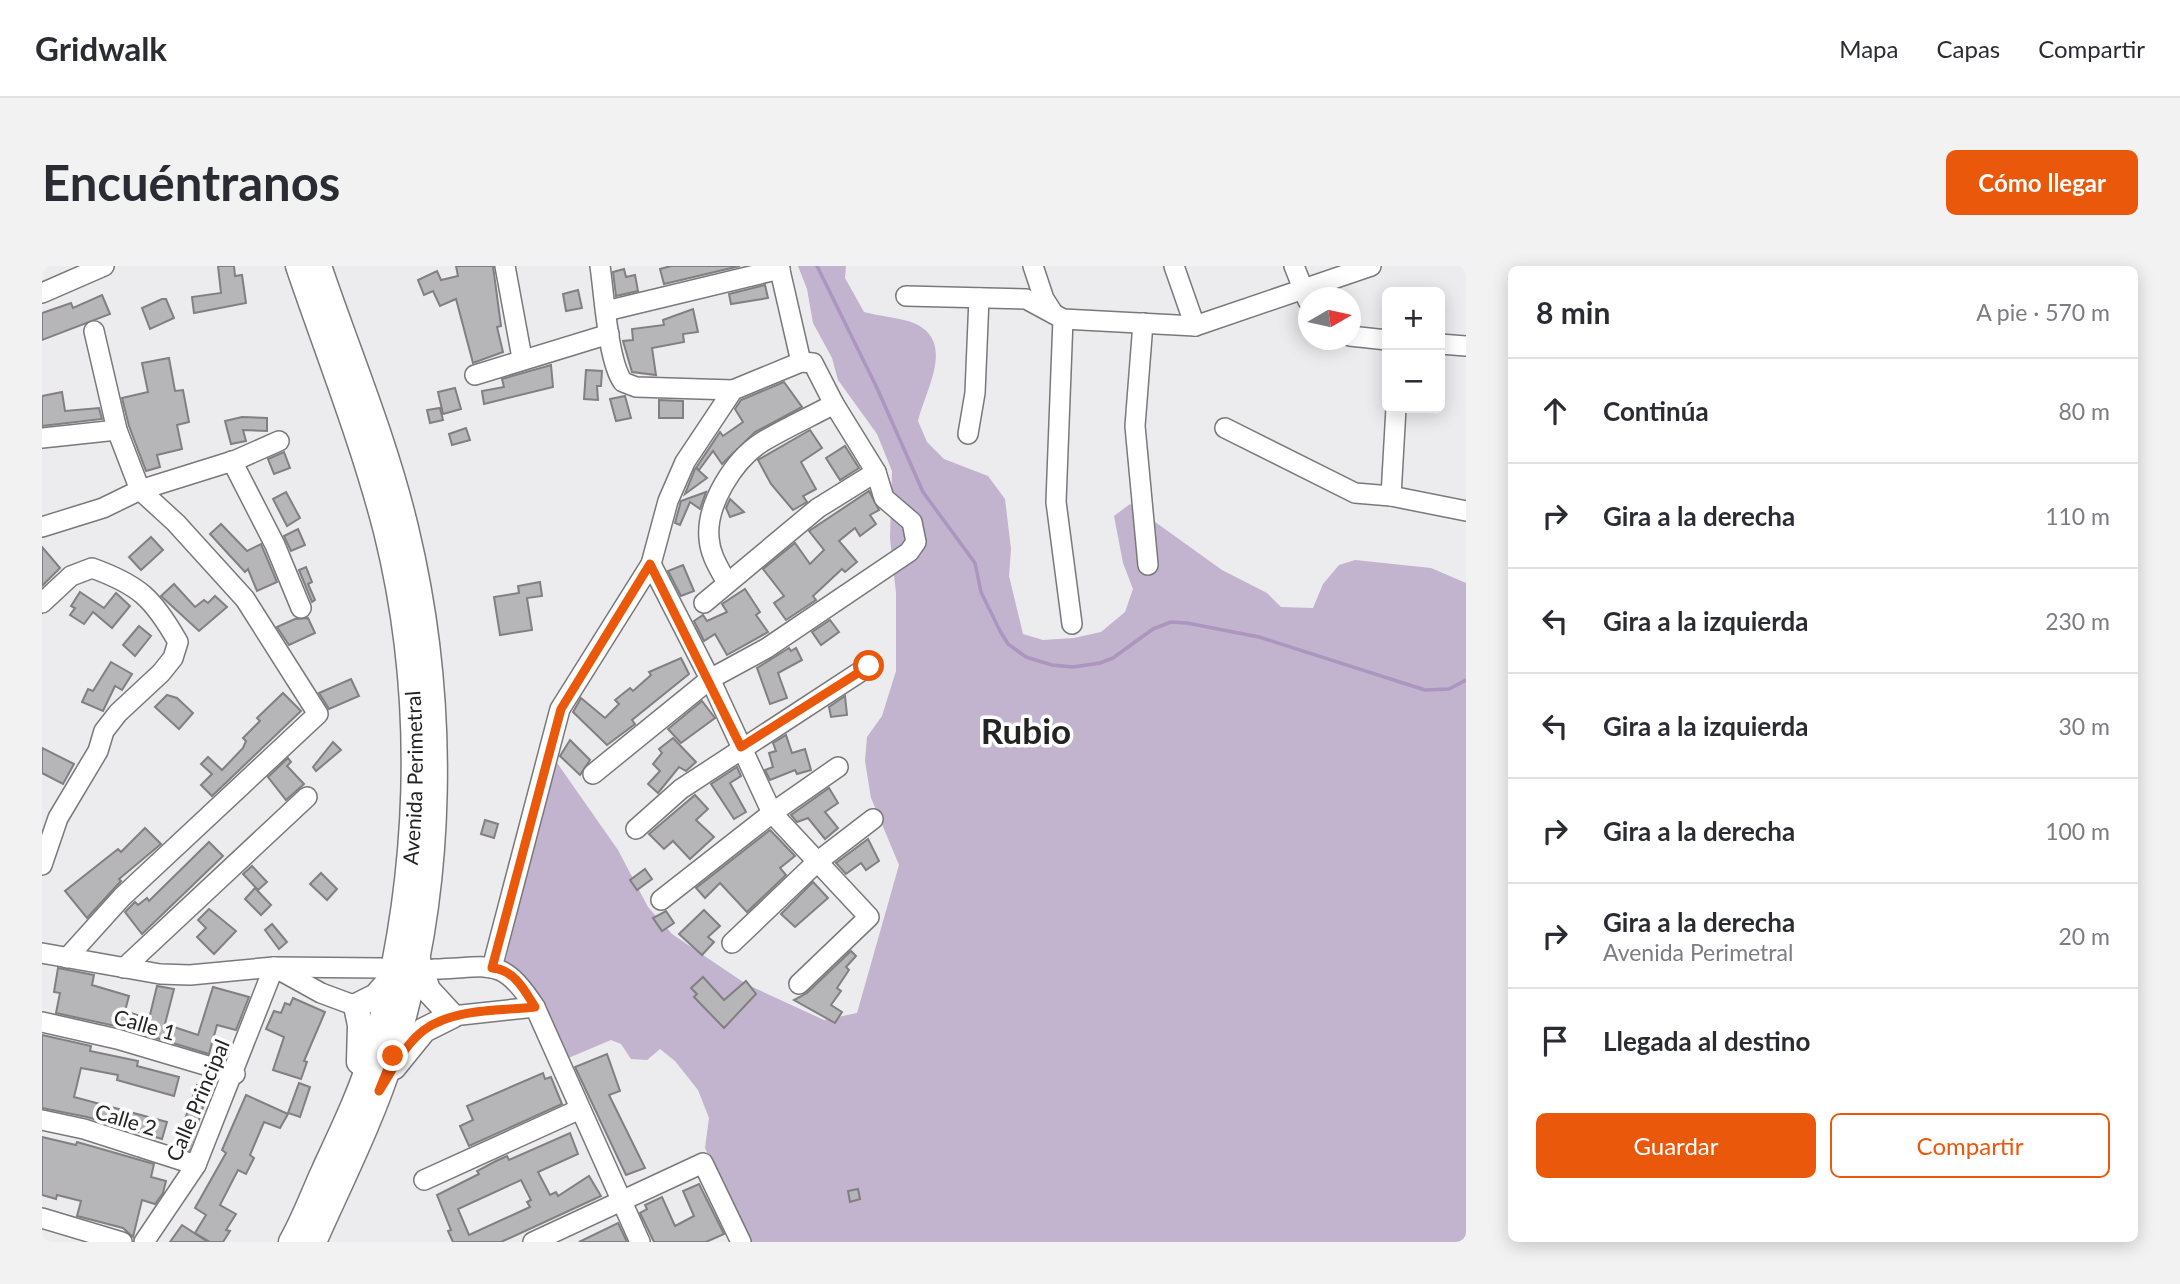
<!DOCTYPE html>
<html lang="es">
<meta charset="utf-8">
<style>
:root{--surface:#fff;--page:#f2f2f3;--text:#2b2b33;--muted:#7c7c81;--line:#e1e1e2;--accent:#ea580c}
body{margin:0;font-family:Lato,sans-serif;background:var(--page);color:var(--text)}
.controls{position:absolute;right:21px;top:21px;display:grid;overflow:hidden;border-radius:10px;box-shadow:0 4px 18px #0003}
.controls button{width:63px;height:63px;display:grid;place-items:center;padding:0;border:0;border-bottom:2px solid var(--line);background:var(--surface);color:var(--text);font:35px sans-serif}
.compass{position:absolute;left:1256px;top:21px;width:63px;height:63px;border-radius:50%;background:var(--surface);box-shadow:0 4px 18px #0003;rotate:81deg}
.stop{position:absolute;width:21px;height:21px;margin:-16px;border:5px solid #ea580c;border-radius:50%;background:#fff}
.stop.end{background:#ea580c;border-color:#fff;box-shadow:0 2px 7px #0008}
.list{margin:0;padding:0;list-style:none}
h2{display:flex;justify-content:space-between;align-items:center;height:91px;margin:0;padding:0 28px;font-size:30px}
h2 small{font-size:23px;font-weight:400;color:var(--muted)}
.list li{display:grid;grid-template-columns:46px 1fr auto;gap:21px;align-items:center;box-sizing:border-box;height:105px;padding:0 28px;border-top:2px solid var(--line)}
.list b{display:block;font-size:26px;white-space:nowrap}
.list p{margin:0;font-size:23px;white-space:nowrap;color:var(--muted)}
.list em{font-size:23px;font-style:normal;color:var(--muted)}
.actions{display:flex;gap:14px;padding:21px 28px}
.actions a{flex:1;padding:16px 0;border:2px solid var(--accent);border-radius:10px;text-align:center;font-size:24px;color:var(--accent)}
.actions .main{background:var(--accent);color:#fff}
.icon{flex:none;width:38px;height:38px;fill:none;stroke:currentColor;stroke-width:2;stroke-linecap:round;stroke-linejoin:round}
.map{position:relative;flex:none;width:1424px;height:976px;overflow:hidden;border-radius:10px}
header{display:flex;align-items:center;gap:42px;box-sizing:border-box;height:98px;padding:0 35px;background:var(--surface);border-bottom:2px solid var(--line)}
header strong{font-size:33px}
nav{display:flex;gap:38px;margin-inline-start:auto;font-size:24px}
.intro{display:flex;align-items:center;justify-content:space-between;box-sizing:border-box;height:168px;padding:0 42px}
h1{margin:0;font-size:49px}
.button{padding:18px 32px;border-radius:10px;background:var(--accent);color:#fff;font-size:24px;font-weight:700}
main{display:flex;gap:42px;padding:0 42px}
aside{flex:1;background:var(--surface);border-radius:10px;box-shadow:0 4px 18px #0003}
.map>svg:first-child{display:block}
.green{fill:#c2b3ce}
.lines{fill:none;stroke-linecap:round;stroke-linejoin:round}
.stream{stroke:#ac95be;stroke-width:3.5}
.building{fill:#b6b5b7;stroke:#817f82;stroke-width:2;fill-rule:evenodd}
.minor-casing{stroke:#79787a;stroke-width:22}
.major-casing{stroke:#79787a;stroke-width:27}
.minor{stroke:#fff;stroke-width:19}
.major{stroke:#fff;stroke-width:24}
.route{stroke:#ea580c;stroke-width:9}
.labels{text-anchor:middle;dominant-baseline:central;stroke-width:7;stroke-linejoin:round;paint-order:stroke}
.street-label{font-size:21px;fill:#242324;stroke:#fff}
.town-label{font-size:35px;font-weight:bold;fill:#242324;stroke:#fff}
</style>
<header>
<strong>Gridwalk</strong>
<nav><a>Mapa</a><a>Capas</a><a>Compartir</a></nav>
</header>
<div class="intro"><h1>Encuéntranos</h1><a class="button">Cómo llegar</a></div>
<main>
<div class="map">
<svg width="1424" height="976" viewBox="0 0 1424 976">
<rect width="100%" height="100%" fill="#ecebee"/>
<path class="green" d="M 756,0 L 804,0 L 803,12 L 822,46 C 836,50 852,51 866,55 C 917,71 884,122 876,155 L 885,176 L 902,193 L 946,210 L 963,233 L 969,283 L 967,310 L 981,368 L 1001,374 L 1032,372 L 1059,366 L 1083,346 L 1091,323 L 1081,297 L 1072,250 L 1088,238 L 1180,304 L 1225,327 L 1239,341 L 1271,342 L 1281,318 L 1297,299 L 1313,294 L 1389,302 L 1424,317 L 1424,976 L 708,976 L 663,882 L 667,852 L 656,824 L 633,795 L 618,783 L 605,794 L 589,793 L 579,778 L 569,774 L 524,793 C 509,762 496,710 463,697 L 513,494 L 576,584 L 606,641 L 630,668 L 704,718 L 782,754 L 815,747 L 857,599 L 829,532 L 823,495 L 825,471 L 840,450 L 854,405 L 854,327 L 848,272 L 850,205 L 835,168 L 796,114 L 790,92 L 771,57 L 765,23 Z"/>
<g class="lines">
<polyline class="stream" points="775,0 835,122 881,226 933,297 939,326 958,365 966,378 984,391 1010,399 1031,401 1058,397 1071,392 1111,363 1129,356 1145,357 1217,371 1383,424 1407,423 1424,414"/>
</g>
<g class="building">
<polygon points="176,0 192,0 193,10 200,9 204,37 152,47 150,31 179,27"/>
<polygon points="414,0 451,0 459,60 455,61 461,86 431,97 414,33 398,40 391,25 382,29 376,14 395,5 399,14 416,10"/>
<polygon points="629,0 698,0 622,18 618,3"/>
<polygon points="582,3 584,11 593,9 596,25 574,30 571,6"/>
<polygon points="723,19 726,32 689,38 687,28"/>
<polygon points="536,24 540,42 524,45 521,28"/>
<polygon points="60,29 68,48 0,74 0,47 29,37 31,42"/>
<polygon points="120,33 124,33 132,52 108,63 100,42"/>
<polygon points="651,43 656,66 641,68 642,76 610,82 614,109 590,106 581,75 591,74 590,63 622,59 621,54"/>
<polygon points="127,92 133,125 141,124 147,156 135,159 140,183 115,189 118,201 104,205 87,160 80,132 106,126 100,97"/>
<polygon points="509,99 511,121 442,138 440,125 462,121 460,113"/>
<polygon points="544,104 560,105 559,120 555,120 556,134 542,133"/>
<polygon points="742,116 760,141 713,166 680,198 671,185 657,204 654,202 678,166 681,170 701,156 693,143 699,134"/>
<polygon points="413,122 419,143 401,148 396,126"/>
<polygon points="20,126 23,145 57,142 60,153 0,160 0,130"/>
<polygon points="583,130 589,152 574,155 568,133"/>
<polygon points="617,134 641,135 641,152 617,152"/>
<polygon points="398,142 401,154 388,157 385,144"/>
<polygon points="200,151 225,152 225,165 201,164 204,175 189,178 183,155"/>
<polygon points="424,162 428,174 410,179 407,168"/>
<polygon points="768,164 780,182 759,196 774,223 761,230 765,236 751,244 729,218 716,194"/>
<polygon points="803,180 817,202 798,214 784,192"/>
<polygon points="242,186 248,202 232,208 226,193"/>
<polygon points="654,202 665,212 643,228 653,203"/>
<polygon points="827,225 837,244 828,249 834,258 818,270 813,262 797,275 815,296 803,306 800,303 771,330 774,334 744,354 732,337 742,330 721,303 753,277 768,298 782,284 767,265"/>
<polygon points="244,226 258,252 245,260 231,233"/>
<polygon points="664,226 658,243 648,236 638,259 633,257 639,235"/>
<polygon points="688,233 702,246 688,251 684,242"/>
<polygon points="179,258 205,285 219,278 235,316 215,325 206,303 203,306 168,268"/>
<polygon points="256,263 263,279 249,285 242,270"/>
<polygon points="109,271 121,284 99,304 87,291"/>
<polygon points="0,281 18,302 0,320"/>
<polygon points="641,299 652,325 639,330 626,305"/>
<polygon points="264,301 270,316 266,318 273,334 270,336 257,304"/>
<polygon points="498,316 500,330 485,332 490,364 458,369 452,331 477,327 476,320"/>
<polygon points="132,318 153,341 162,334 166,337 173,330 185,341 157,365 119,330"/>
<polygon points="703,323 718,346 714,349 726,366 685,389 673,368 662,375 652,355 661,349 665,355 685,346 680,338"/>
<polygon points="38,326 62,342 74,327 88,340 70,362 51,346 42,358 28,349 33,342 29,340"/>
<polygon points="266,352 273,367 247,379 235,361 253,353"/>
<polygon points="788,354 797,366 779,379 770,366"/>
<polygon points="97,360 109,370 93,390 81,379"/>
<polygon points="747,382 749,385 754,382 760,394 736,407 745,432 728,438 715,402"/>
<polygon points="639,392 647,408 590,454 593,458 565,479 531,446 539,432 563,452 577,438 573,434 588,422 591,425 609,409 607,406"/>
<polygon points="69,396 90,408 80,424 73,420 61,445 40,436 46,423 51,425"/>
<polygon points="309,413 317,430 287,443 277,427"/>
<polygon points="241,427 259,445 170,530 159,519 170,508 159,498 166,491 180,504 201,482 204,475 201,472 218,455 215,452"/>
<polygon points="125,429 135,432 151,447 137,463 113,441"/>
<polygon points="803,430 805,449 789,451 787,441"/>
<polygon points="660,435 673,452 639,477 626,463"/>
<polygon points="744,469 750,487 763,483 769,504 755,508 753,504 728,514 723,504 731,501 727,487 734,485 731,477"/>
<polygon points="631,472 654,496 644,505 637,501 616,527 606,518 618,505 611,498 620,487 617,483"/>
<polygon points="528,474 548,494 538,509 518,490"/>
<polygon points="291,476 299,484 274,505 271,501"/>
<polygon points="0,482 32,498 21,518 0,507"/>
<polygon points="246,492 249,496 245,500 262,518 244,534 226,511"/>
<polygon points="695,501 699,510 688,517 704,546 692,553 669,518"/>
<polygon points="787,522 796,537 783,546 796,562 783,573 766,552 755,556 749,549"/>
<polygon points="653,529 666,543 654,554 672,571 648,593 631,575 622,583 607,568"/>
<polygon points="443,554 456,558 452,572 439,568"/>
<polygon points="103,562 119,578 77,613 79,615 45,652 23,625 76,583 79,586"/>
<polygon points="728,564 753,590 738,602 744,609 705,646 678,617 663,632 654,622"/>
<polygon points="826,573 837,595 824,604 819,597 804,608 794,597"/>
<polygon points="167,576 181,590 100,668 83,646 93,636 96,639 105,632 107,635"/>
<polygon points="210,600 225,616 216,624 201,608"/>
<polygon points="603,603 610,613 595,624 588,614"/>
<polygon points="279,607 295,623 285,634 268,618"/>
<polygon points="771,616 786,632 753,661 739,648"/>
<polygon points="213,622 229,639 219,649 203,633"/>
<polygon points="167,643 194,665 172,688 155,671 164,662 156,654"/>
<polygon points="662,644 678,660 666,671 672,676 660,689 637,668"/>
<polygon points="624,645 632,657 620,665 611,652"/>
<polygon points="230,658 245,676 237,683 223,664"/>
<polygon points="809,685 814,690 804,701 807,704 795,722 799,725 789,739 800,746 793,757 752,734 765,727"/>
<polygon points="16,702 52,709 50,719 87,730 83,745 107,753 115,720 132,723 123,758 156,769 171,721 207,731 194,764 175,759 167,788 78,761 14,747 18,727 12,726"/>
<polygon points="661,711 682,734 704,715 714,728 682,762 652,731 655,728 649,722"/>
<polygon points="251,732 283,746 262,795 265,796 259,813 231,804 242,771 224,763 232,745 239,747 243,737 248,739"/>
<polygon points="0,769 49,780 48,785 96,795 95,800 137,811 132,830 75,814 76,809 39,802 32,831 125,856 120,873 45,851 0,842"/>
<polygon points="565,788 578,825 567,829 603,902 584,909 533,801"/>
<polygon points="501,807 503,813 509,811 520,838 427,880 418,860 431,854 425,840"/>
<polygon points="257,817 268,821 258,851 246,847"/>
<polygon points="155,819 167,823 147,884 134,879"/>
<polygon points="204,829 246,848 238,862 222,856 208,889 212,892 204,908 196,904 178,939 194,948 184,964 188,965 181,976 168,976 153,967 164,949 153,942 184,887 180,884"/>
<path d="M 528,867 L 536,888 L 496,906 L 508,929 L 514,926 L 516,930 L 547,910 L 559,930 L 459,976 L 411,976 L 406,965 L 409,964 L 395,929 L 437,908 L 435,905 L 454,895 L 465,890 L 467,894 ZM 479,914 L 489,934 L 485,936 L 488,941 L 427,969 L 416,943 Z"/>
<polygon points="0,871 34,879 35,876 112,898 109,911 124,915 121,927 113,938 100,934 91,971 81,962 35,950 39,935 15,929 14,933 0,929"/>
<polygon points="657,918 682,968 664,976 612,976 598,947 605,943 603,939 620,931 633,960 652,950 641,925"/>
<polygon points="816,923 818,933 808,936 806,925"/>
<polygon points="576,957 585,976 537,976"/>
<polygon points="140,959 166,976 128,976"/>
</g>
<g class="lines">
<defs>
<g id="minor">
<polyline points="463,0 480,92"/>
<path d="M 558,0 C 562,27 566,96 581,116 L 594,121 L 691,124"/>
<polyline points="737,0 759,96"/>
<polyline points="991,0 1002,33 1011,47"/>
<polyline points="1132,0 1153,60"/>
<polyline points="1252,0 1266,35"/>
<polyline points="0,27 62,0"/>
<polyline points="864,30 984,33 1021,53 1153,60 1329,0"/>
<polyline points="564,45 738,3"/>
<polyline points="1021,53 1014,236 1030,358"/>
<polyline points="1101,57 1093,160 1106,299"/>
<polyline points="1308,70 1345,74"/>
<polyline points="1398,78 1424,80"/>
<polyline points="433,109 567,68"/>
<polyline points="1183,162 1313,227 1349,230 1424,245"/>
<polyline points="926,168 933,127 937,32"/>
<polyline points="0,172 75,164"/>
<polyline points="190,195 233,279 259,342"/>
<polyline points="1349,230 1354,142"/>
<polyline points="0,261 61,242 98,224 194,194 237,175"/>
<polyline points="609,298 668,413 730,547 827,651 757,718"/>
<path d="M 685,317 C 677,302 668,289 667,272 C 664,238 692,194 720,176 C 743,162 768,151 792,138"/>
<path d="M 0,337 L 29,310 L 50,302 C 97,319 111,332 136,376 L 131,392 L 119,407 L 76,447 L 62,465 L 56,485 L 16,552 L 0,599"/>
<polyline points="662,337 776,242 834,206"/>
<polyline points="594,563 639,523 827,400"/>
<polyline points="619,634 730,547 796,501"/>
<polyline points="690,677 775,596 831,553"/>
<polyline points="0,687 118,708 148,709 232,701 339,702"/>
<polyline points="25,692 80,631 276,448 203,333 134,257 98,224 75,164 52,65"/>
<polyline points="82,702 265,531"/>
<polyline points="450,702 518,443 609,298 626,235 643,196 691,124 759,96 771,97 792,138 834,206 842,232 870,256 874,276 867,286 725,382 668,413 551,508"/>
<path d="M 392,703 C 449,702 459,689 493,741 L 598,976"/>
<polyline points="410,750 493,741"/>
<polyline points="0,756 75,773 193,808"/>
<polyline points="0,854 42,863 154,899"/>
<polyline points="382,914 538,843"/>
<polyline points="0,952 80,976"/>
<polyline points="102,976 154,899 232,701 279,727 314,740"/>
<polyline points="491,976 661,897 699,976"/>
</g>
<g id="major">
<polyline points="317,796 318,759 314,740 334,730 349,713"/>
<polyline points="352,801 382,764 410,750 386,724 375,691"/>
<path id="s1" d="M 249,976 C 262,953 271,928 282,904 C 300,865 320,824 332,782 C 379,615 386,434 344,265 C 321,176 286,88 256,0"/>
<path d="M 272,976 C 299,915 330,854 350,791 C 404,623 405,432 364,262 C 343,173 306,86 277,0"/>
</g>
</defs>
<use href="#minor" class="minor-casing"/>
<use href="#major" class="major-casing"/>
<use href="#minor" class="minor"/>
<use href="#major" class="major"/>
</g>
<g class="lines">
<path class="route" d="M 351,790 L 337,825 C 350,805 362,779 382,764 C 412,742 458,745 493,741 C 483,725 472,703 450,702 L 519,443 L 608,298 L 699,481 L 827,400"/>
</g>
<g class="labels">
<g class="street-label">
<text stroke="none"><textPath href="#s1" startOffset="485">Avenida Perimetral</textPath></text>
<text transform="translate(103 758) rotate(16)">Calle 1</text>
<text transform="translate(155 834) rotate(-67)">Calle Principal</text>
<text transform="translate(84 853) rotate(17)">Calle 2</text>
</g>
<g class="town-label">
<text x="984" y="464">Rubio</text>
</g>
</g>
</svg>
<div class="controls">
<button>+</button>
<button>−</button>
</div>
<svg class="compass" viewBox="-18 -18 36 36"><path d="M0-13l5 13h-10z" fill="#e53935"/><path d="M0 13l5-13h-10z" fill="#7c7c81"/></svg>
<div class="stop" style="left:827px;top:400px"></div>
<div class="stop end" style="left:351px;top:790px"></div>
</div>
<aside>
<h2>8 min<small>A pie · 570 m</small></h2>
<ul class="list">
<li><svg class="icon" aria-label="ahead" viewBox="0 0 24 24"><path d="M12 20V5M6 11l6-6 6 6"/></svg><div><b>Continúa</b></div><em>80 m</em></li>
<li><svg class="icon" aria-label="right" viewBox="0 0 24 24"><path d="M7 20v-9h11M14 6l5 5-5 5"/></svg><div><b>Gira a la derecha</b></div><em>110 m</em></li>
<li><svg class="icon" aria-label="left" viewBox="0 0 24 24"><path d="M17 20v-9H6M10 6l-5 5 5 5"/></svg><div><b>Gira a la izquierda</b></div><em>230 m</em></li>
<li><svg class="icon" aria-label="left" viewBox="0 0 24 24"><path d="M17 20v-9H6M10 6l-5 5 5 5"/></svg><div><b>Gira a la izquierda</b></div><em>30 m</em></li>
<li><svg class="icon" aria-label="right" viewBox="0 0 24 24"><path d="M7 20v-9h11M14 6l5 5-5 5"/></svg><div><b>Gira a la derecha</b></div><em>100 m</em></li>
<li><svg class="icon" aria-label="right" viewBox="0 0 24 24"><path d="M7 20v-9h11M14 6l5 5-5 5"/></svg><div><b>Gira a la derecha</b><p>Avenida Perimetral</p></div><em>20 m</em></li>
<li><svg class="icon" aria-label="arrive" viewBox="0 0 24 24"><path d="M6 21V4h12l-3 4 3 4H6"/></svg><div><b>Llegada al destino</b></div></li>
</ul>
<div class="actions"><a class="main">Guardar</a><a>Compartir</a></div>
</aside>
</main>
